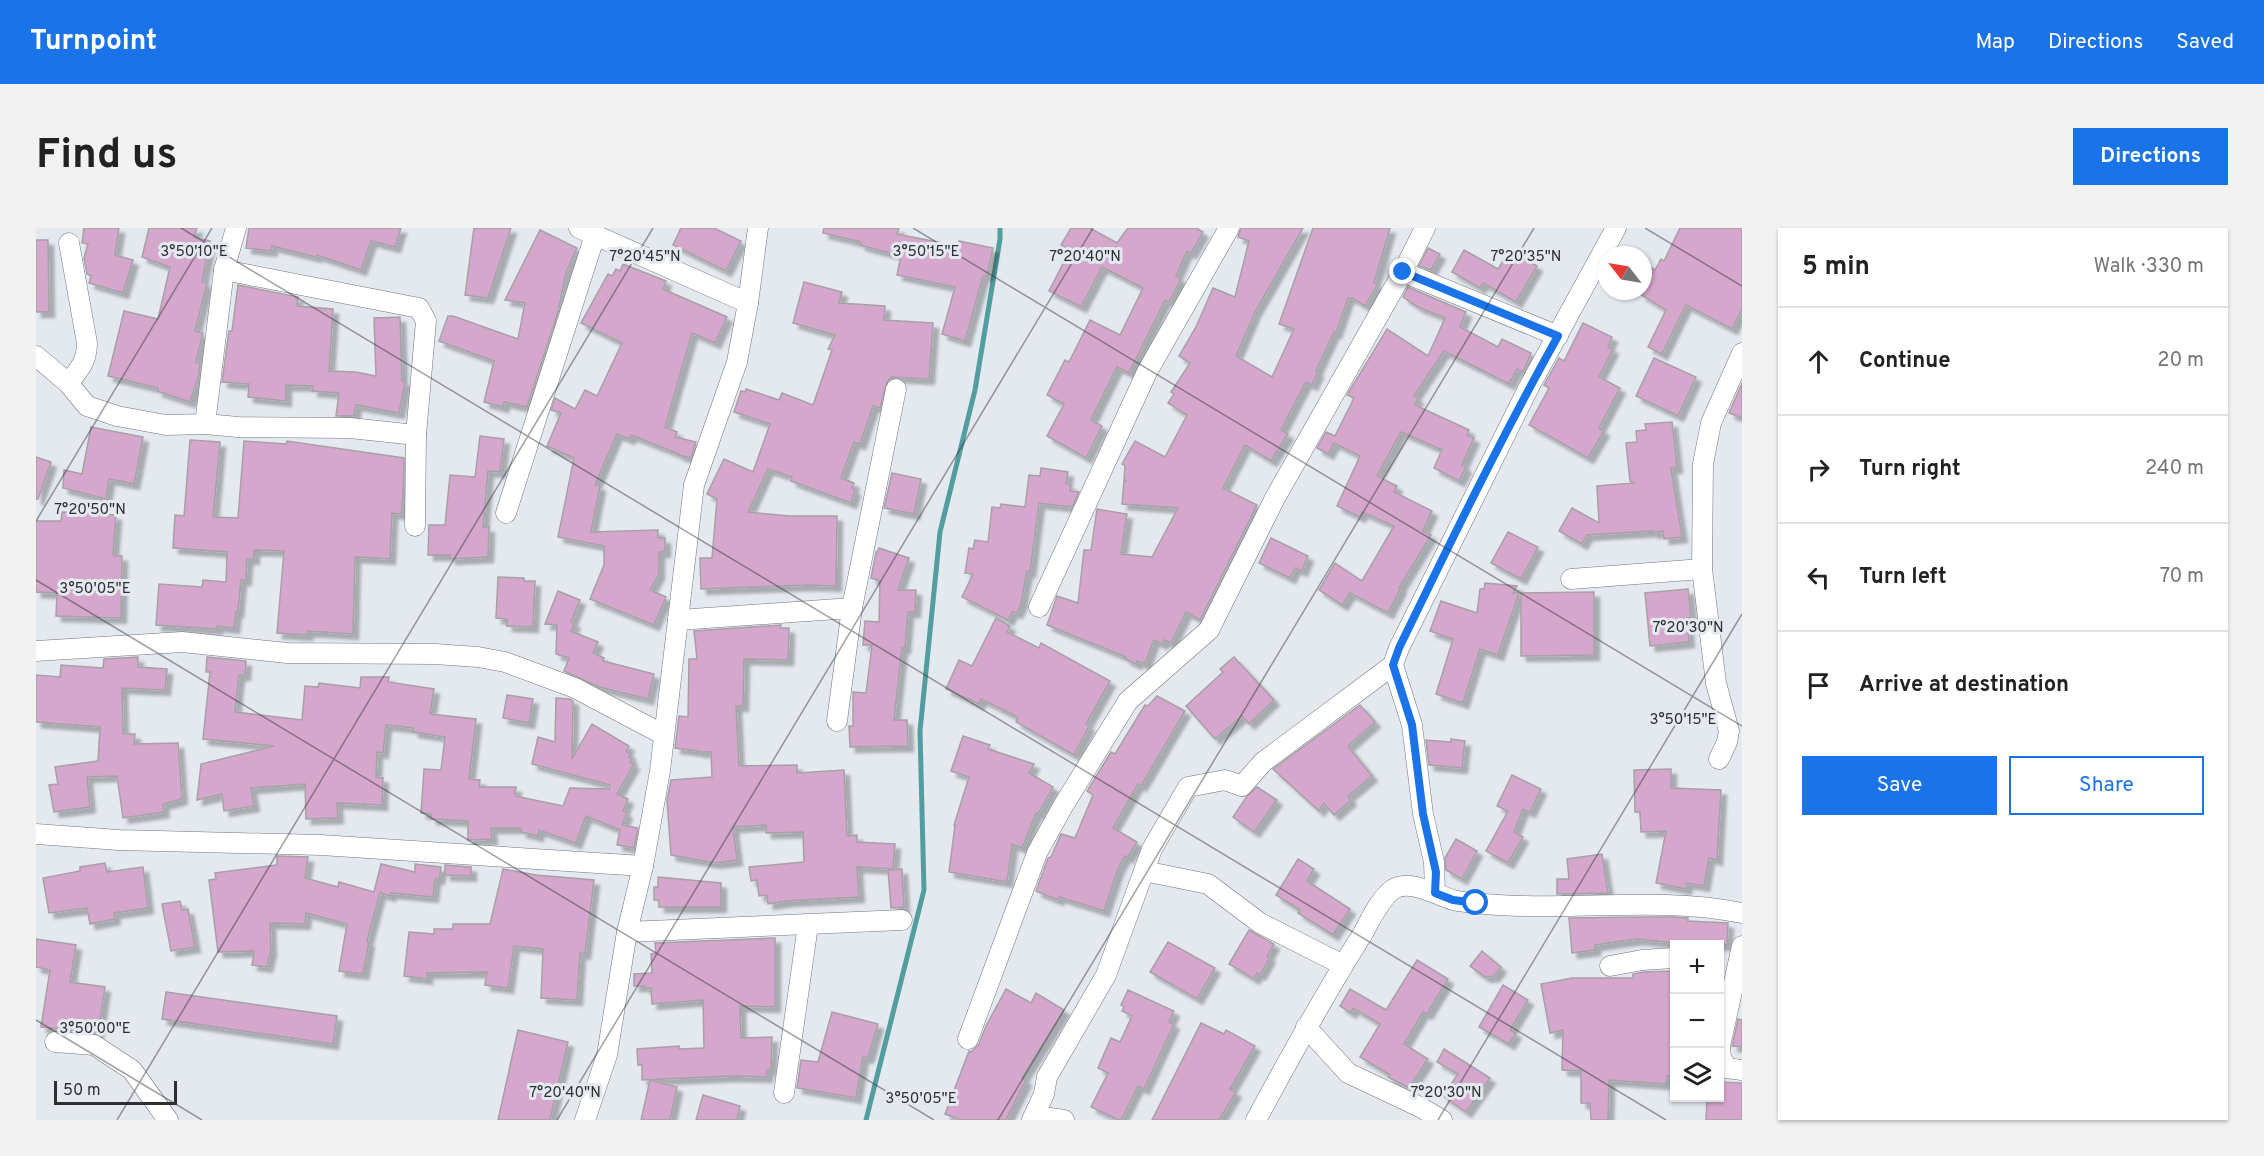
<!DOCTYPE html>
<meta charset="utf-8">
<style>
:root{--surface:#fff;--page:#f2f2f2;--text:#222;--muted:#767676;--line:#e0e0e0;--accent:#1a73e8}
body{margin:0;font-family:Overpass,sans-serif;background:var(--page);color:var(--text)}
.controls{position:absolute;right:18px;bottom:18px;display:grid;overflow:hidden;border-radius:0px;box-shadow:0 2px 4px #0004}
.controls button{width:54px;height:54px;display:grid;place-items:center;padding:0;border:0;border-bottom:2px solid var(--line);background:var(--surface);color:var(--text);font:30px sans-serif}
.compass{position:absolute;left:1562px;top:18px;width:54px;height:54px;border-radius:50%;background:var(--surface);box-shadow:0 2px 4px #0004;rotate:301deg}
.scale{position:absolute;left:18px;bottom:15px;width:123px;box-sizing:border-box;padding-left:6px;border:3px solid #2d2f31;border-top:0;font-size:16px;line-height:21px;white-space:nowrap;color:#2d2f31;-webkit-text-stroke:4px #e4e9f0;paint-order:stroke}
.stop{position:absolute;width:18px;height:18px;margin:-14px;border:4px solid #1a73e8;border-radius:50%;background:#fff}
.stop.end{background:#1a73e8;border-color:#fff;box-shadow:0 2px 6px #0008}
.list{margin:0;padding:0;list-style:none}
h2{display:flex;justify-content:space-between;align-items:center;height:78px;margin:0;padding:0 24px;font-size:26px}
h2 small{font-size:20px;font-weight:400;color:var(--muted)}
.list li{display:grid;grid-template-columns:39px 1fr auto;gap:18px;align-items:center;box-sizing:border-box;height:108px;padding:0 24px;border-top:2px solid var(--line)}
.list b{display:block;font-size:22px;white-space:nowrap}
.list em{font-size:20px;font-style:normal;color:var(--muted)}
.actions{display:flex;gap:12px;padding:18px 24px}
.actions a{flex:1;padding:14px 0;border:2px solid var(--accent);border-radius:0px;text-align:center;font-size:21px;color:var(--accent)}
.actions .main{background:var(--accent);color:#fff}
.icon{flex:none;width:33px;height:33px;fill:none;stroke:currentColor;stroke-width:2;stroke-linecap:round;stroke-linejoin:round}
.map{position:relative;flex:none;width:1706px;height:892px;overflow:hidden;border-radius:0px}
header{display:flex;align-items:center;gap:36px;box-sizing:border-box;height:84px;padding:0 30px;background:var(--accent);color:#fff}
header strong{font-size:28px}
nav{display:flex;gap:33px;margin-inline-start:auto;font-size:21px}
.intro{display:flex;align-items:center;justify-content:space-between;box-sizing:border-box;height:144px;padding:0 36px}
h1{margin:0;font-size:42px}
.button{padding:15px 27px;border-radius:0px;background:var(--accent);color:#fff;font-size:21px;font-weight:700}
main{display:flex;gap:36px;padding:0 36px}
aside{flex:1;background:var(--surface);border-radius:0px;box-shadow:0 2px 4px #0004}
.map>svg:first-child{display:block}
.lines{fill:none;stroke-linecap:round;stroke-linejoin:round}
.stream{stroke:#529d9e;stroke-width:5}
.building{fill:#d6a7cd;stroke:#a7a0a5;stroke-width:1.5;filter:url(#shadow)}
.street-casing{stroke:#70757b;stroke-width:21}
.street{stroke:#fff;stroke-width:20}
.route{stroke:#1a73e8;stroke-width:8}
.ticks{fill:none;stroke:#2d2f31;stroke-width:1.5;stroke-opacity:0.45}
.ticks-label{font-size:15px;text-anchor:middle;fill:#2d2f31;stroke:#e4e9f0;stroke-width:6;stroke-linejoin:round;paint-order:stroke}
</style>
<header>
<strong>Turnpoint</strong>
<nav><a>Map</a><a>Directions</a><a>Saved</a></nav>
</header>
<div class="intro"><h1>Find us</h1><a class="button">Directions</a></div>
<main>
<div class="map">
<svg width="1706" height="892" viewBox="0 0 1706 892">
<defs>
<filter id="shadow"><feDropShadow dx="5.5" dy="5.5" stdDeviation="1.5" flood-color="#0004"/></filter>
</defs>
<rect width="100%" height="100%" fill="#e4e9f0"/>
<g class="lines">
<polyline class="stream" points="830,892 888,662 884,503 904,304 939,162 964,11 964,0"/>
</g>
<g class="building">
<polygon points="48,0 83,0 79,27 97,32 87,65 53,55 55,48 51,46 48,30 52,16 46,15"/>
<polygon points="113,0 161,0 158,9 174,13 166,54 171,55 159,103 167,105 160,134 164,135 163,147 154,174 121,163 122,160 72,148 88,83 122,91 134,39 106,29"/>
<polygon points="213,0 365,0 359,19 335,13 325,42 281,27 280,29 236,18 235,23 210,20"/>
<polygon points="438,0 475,0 452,70 429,67"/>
<polygon points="645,0 678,0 705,13 690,43 637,17"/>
<polygon points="788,0 863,0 861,6 922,18 923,13 957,20 951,48 947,48 929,113 906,106 919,59 861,47 865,28 824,17 825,14 787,5"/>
<polygon points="1035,0 1054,0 1081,15 1092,0 1160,0 1167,4 1155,25 1151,23 1140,48 1145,51 1133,74 1129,72 1093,145 1081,139 1055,192 1066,198 1050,230 1011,208 1028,176 1011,167 1029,132 1033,134 1054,92 1084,107 1107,60 1066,39 1045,79 1013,63 1034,22 1025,17"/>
<polygon points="1205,0 1267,0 1219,84 1200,128 1236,149 1258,101 1243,96 1277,0 1354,0 1338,55 1341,57 1329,78 1316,70 1312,70 1300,105 1298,104 1280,143 1282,144 1276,157 1270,154 1245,202 1252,206 1235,233 1209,217 1187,260 1221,277 1164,392 1150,384 1135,415 1128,412 1126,416 1118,412 1109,436 1101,433 1100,436 1089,431 1090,429 1011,397 1021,368 1042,375 1048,322 1055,322 1061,281 1091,286 1085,326 1116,329 1142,280 1086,276 1088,252 1091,253 1088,251 1089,238 1086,236 1099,213 1129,229 1151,187 1132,175 1138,166 1135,164 1154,135 1143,128 1160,99 1177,60 1199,69 1213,13 1202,9"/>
<polygon points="1644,0 1706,0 1706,81 1696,101 1650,77 1626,126 1612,119 1630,82 1604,66 1607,63 1607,35 1619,42 1625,31 1628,33"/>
<polygon points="504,2 541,20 530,44 522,84 491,179 468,174 467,179 448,174 458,133 403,113 412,88 417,88 482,111 489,75 469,72"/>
<polygon points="0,12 12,12 13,84 0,84"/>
<polygon points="1392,20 1404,26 1395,42 1383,38"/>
<polygon points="1428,22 1462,41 1474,22 1501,38 1480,74 1447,55 1444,60 1416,44"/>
<polygon points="587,36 630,53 627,61 691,89 679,115 656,105 629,199 641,204 639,209 660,214 655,230 642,227 643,226 595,207 593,211 581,206 559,257 564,258 555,304 622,302 622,310 629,310 629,324 623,324 623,346 614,362 630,369 618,397 554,371 568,337 568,318 522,309 538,230 511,218 525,185 515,182 519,170 539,181 549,162 561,168 586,115 545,95 572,46 576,48 580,41 584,43"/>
<polygon points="768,54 806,64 803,75 849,78 848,92 897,95 893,151 855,149 851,154 844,180 837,178 824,216 818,214 805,250 818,255 816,260 819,262 815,275 755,253 756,249 732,241 712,284 753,288 801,288 800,358 774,357 665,361 664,330 676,330 681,271 671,266 688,231 717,244 734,196 698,184 705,163 709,164 710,161 743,172 746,165 777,177 796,122 792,121 799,107 757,95"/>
<polygon points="202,57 262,69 261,78 297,81 293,143 320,144 340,148 338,90 364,89 366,153 369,154 363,185 320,177 318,188 300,188 303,165 276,163 277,158 250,157 250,173 212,169 213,156 186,154 193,103 196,103"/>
<polygon points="1372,59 1430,84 1424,99 1462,119 1466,111 1495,125 1487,144 1481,141 1473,156 1408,123 1378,168 1382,170 1379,177 1433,202 1431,207 1438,210 1426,237 1430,239 1423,253 1398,240 1406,222 1365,204 1341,248 1361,258 1358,264 1396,283 1387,303 1395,307 1363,360 1365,360 1352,385 1314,365 1306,377 1283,362 1299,335 1326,353 1358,298 1326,284 1324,289 1301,278 1324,228 1298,215 1292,226 1281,220 1290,204 1299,208 1318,170 1311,167 1351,101 1392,128 1409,90 1382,79 1367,69"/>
<polygon points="1547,95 1576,109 1572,119 1577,121 1563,149 1584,160 1563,200 1568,203 1552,230 1493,197 1513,160 1508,157 1523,130 1528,133"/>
<polygon points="1618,130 1660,149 1642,188 1600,168"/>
<polygon points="1706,155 1706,190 1693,185"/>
<polygon points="1636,194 1641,240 1635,240 1646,309 1628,311 1627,303 1617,305 1617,303 1551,307 1546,316 1523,303 1536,280 1563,295 1561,258 1598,255 1594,253 1590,215 1601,214 1600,203 1610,202 1609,196"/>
<polygon points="55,199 107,209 98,256 73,251 70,271 27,260 28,242 46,246"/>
<polygon points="444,208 468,211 464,244 452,243 447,299 453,299 452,329 414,331 414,327 392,327 393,297 409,297 414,247 439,249"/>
<polygon points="154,212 184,214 177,289 202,290 208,213 250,216 251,213 368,230 367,270 365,286 356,285 354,331 319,329 317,406 272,403 271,407 241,405 248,323 218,322 218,331 211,331 210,352 205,352 202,384 200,384 198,400 181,398 181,401 120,397 123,356 166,359 167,352 190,354 191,324 137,320 139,287 148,288"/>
<polygon points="0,229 15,234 2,271 0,271"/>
<polygon points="1005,240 1032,244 1030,256 1035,257 1034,263 1043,264 1036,279 1003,275 994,344 991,343 985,376 981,385 976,384 972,392 926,369 937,346 929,345 933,320 937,321 939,312 952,314 956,279 964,280 965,276 989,279 993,247 1004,248"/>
<polygon points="856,245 885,251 878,286 848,280"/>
<polygon points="26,284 80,287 77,326 78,328 86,328 85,390 20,388 21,365 0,364 0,293 25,293"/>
<polygon points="1472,304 1502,319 1485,351 1455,335"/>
<polygon points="1235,310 1272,328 1266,343 1259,340 1254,350 1223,335"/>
<polygon points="843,320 873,330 862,362 880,362 879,384 872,384 869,420 866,420 858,492 871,492 872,518 814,519 813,498 817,498 817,464 830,465 836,417 827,417 829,393 843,394 844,353 835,350 840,324 841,324"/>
<polygon points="462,349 488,350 488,353 499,353 497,399 471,398 471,391 460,390"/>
<polygon points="1449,355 1481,358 1477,365 1483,365 1462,427 1444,421 1427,475 1400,466 1417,411 1394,403 1405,373 1441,385 1444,361 1448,361"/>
<polygon points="1652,361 1655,389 1651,390 1653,414 1614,418 1609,365"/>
<polygon points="522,363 544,372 535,394 539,395 535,403 562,414 557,425 568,430 567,433 618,446 612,471 563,459 528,443 533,430 520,426 521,397 509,396"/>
<polygon points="1558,364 1558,427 1485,428 1485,365"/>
<polygon points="960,390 974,398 971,404 1003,420 1005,415 1074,453 1050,496 1053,498 1038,527 980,494 982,489 945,471 943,476 910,461 923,432 936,438"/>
<polygon points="745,397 744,400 753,400 752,432 708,431 707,478 700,478 703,538 761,537 761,545 808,542 811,608 821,607 821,614 859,616 857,641 821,639 823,669 751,673 732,676 731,667 723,668 721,652 715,653 713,639 768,634 767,604 730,605 730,597 697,599 701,632 680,635 635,627 631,572 635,552 676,549 675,524 663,524 662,523 639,520 643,488 652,489 653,431 661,431 658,403"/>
<polygon points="102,429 102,439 131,441 129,462 86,460 87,506 99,506 98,516 142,515 146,571 127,576 128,584 87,590 81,548 51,549 54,579 18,584 13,557 22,556 19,539 62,533 64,499 0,494 0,447 24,449 25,437 67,440 68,431"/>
<polygon points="171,429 210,433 209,447 203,447 199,484 266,492 269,458 282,459 283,455 324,460 325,449 353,449 352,454 398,461 394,486 440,491 433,551 444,552 443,559 480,559 479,568 527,578 534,560 573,561 574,557 496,536 502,509 519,514 520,470 534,471 537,473 536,531 556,496 593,518 590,523 594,526 593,529 596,531 594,534 598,536 581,566 592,571 587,583 591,585 586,597 602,600 598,620 581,617 584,602 550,588 540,615 503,602 502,608 485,604 485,600 455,600 456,611 432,612 432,593 395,591 395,586 385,585 388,541 405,542 409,509 377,504 377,500 350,497 347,525 341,524 340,549 347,550 346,577 301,575 302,590 270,591 269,556 215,560 218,578 188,583 186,566 161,572 165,536 238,518 167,511 174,444 170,444"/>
<polygon points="1198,429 1238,472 1213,496 1206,488 1179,511 1150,478 1187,444 1184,441"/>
<polygon points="471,467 497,471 493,495 467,490"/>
<polygon points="1121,468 1149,483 1105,558 1102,556 1077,600 1101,614 1092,629 1089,628 1082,641 1068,683 1023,669 1022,672 1000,663 1012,630 1015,629 1025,606 1039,610 1057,567 1051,563 1075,524 1079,526 1109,477 1112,478"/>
<polygon points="1324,477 1339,494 1312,518 1336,548 1312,568 1315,572 1298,587 1288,575 1283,583 1237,541"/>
<polygon points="927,508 954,517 952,521 998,536 993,545 1017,559 1002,586 1000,585 986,620 976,616 971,654 913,644 919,597 918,597 933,549 915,543"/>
<polygon points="1415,511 1429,513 1426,540 1393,537 1390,512 1415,514"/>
<polygon points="1635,541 1635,560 1685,562 1681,632 1673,630 1668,658 1651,655 1650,661 1620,655 1630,603 1605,604 1604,584 1599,584 1598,542"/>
<polygon points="1476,547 1505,561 1494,584 1487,581 1478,604 1487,609 1472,635 1450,623 1472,583 1461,578"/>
<polygon points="1221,559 1241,572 1218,604 1197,589 1211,568"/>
<polygon points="1420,611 1441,623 1426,651 1410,642 1409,630"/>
<polygon points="1566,626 1572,665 1521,666 1521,651 1533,651 1531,631"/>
<polygon points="241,628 272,629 269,650 302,659 303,654 338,664 345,636 379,644 379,636 405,639 403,651 399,651 397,669 355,665 354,668 344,665 331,713 333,714 327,746 303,743 311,696 270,685 269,696 234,695 235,722 231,739 216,737 218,723 182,724 173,652 180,651 179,645 241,637"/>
<polygon points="1262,631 1278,641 1271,653 1314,681 1297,707 1262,685 1264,682 1240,667"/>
<polygon points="69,635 71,644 107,639 112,680 78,685 79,691 54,696 51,680 13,685 7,650 44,643 44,639"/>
<polygon points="409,637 435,639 435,648 409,647"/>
<polygon points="467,641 500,647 558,652 549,726 544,725 541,772 505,770 507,721 478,718 472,760 449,757 451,744 391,745 391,751 368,748 373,704 398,706 398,701 417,701 417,696 454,696"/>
<polygon points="866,641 868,679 855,680 852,642"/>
<polygon points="622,649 685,655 685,679 623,679 623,672 618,672 618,659 622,659"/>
<polygon points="144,673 146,682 152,681 159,719 135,723 126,676"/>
<polygon points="1606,689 1639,689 1652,690 1652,693 1692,695 1691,717 1638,715 1601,711 1559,717 1559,722 1536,725 1533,690"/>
<polygon points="1213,702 1238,716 1231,728 1234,729 1224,747 1221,745 1218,751 1193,736"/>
<polygon points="739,710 739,779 704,778 705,810 736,809 735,842 731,842 731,849 697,848 606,852 606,837 602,837 601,821 643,818 643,821 668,820 667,772 616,776 615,760 609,761 609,758 598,758 598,746 616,745 615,726 620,725 619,715"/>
<polygon points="0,711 40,717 34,754 69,759 62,805 5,799 14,742 0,739"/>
<polygon points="1132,714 1179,740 1161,771 1114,744"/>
<polygon points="1446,723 1465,739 1458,748 1449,749 1434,738"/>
<polygon points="1381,732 1412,751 1391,786 1387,784 1368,816 1392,831 1373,860 1352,849 1354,847 1324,829 1344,796 1317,780 1315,785 1304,778 1314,761 1350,782"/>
<polygon points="1638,743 1638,849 1631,848 1630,856 1573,852 1572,892 1555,892 1554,875 1545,875 1545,843 1526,842 1527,802 1514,805 1505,756 1536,750 1597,750 1597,746 1607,744"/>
<polygon points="1467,757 1492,772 1474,802 1480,805 1473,816 1443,799"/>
<polygon points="970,761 995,775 1000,765 1028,782 986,850 990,852 970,892 925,892 909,886 933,823 935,824 943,816 950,798"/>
<polygon points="1092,762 1138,783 1133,794 1138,796 1108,861 1102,858 1085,892 1083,892 1055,879 1072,845 1062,840 1075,810 1084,814 1096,788 1086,783 1088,779 1085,777"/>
<polygon points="130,764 301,788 297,816 126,791"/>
<polygon points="796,784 842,796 832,830 827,829 820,870 761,860 765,832 782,834"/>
<polygon points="1702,791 1706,792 1706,819 1696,818"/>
<polygon points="1165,795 1188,806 1190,802 1219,818 1194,861 1200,864 1183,892 1116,892"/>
<polygon points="482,802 532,814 514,892 462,892"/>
<polygon points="1408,821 1454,850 1430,884 1407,868 1422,846 1401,834"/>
<polygon points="614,852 641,859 634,892 605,892"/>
<polygon points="1683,854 1706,855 1706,892 1670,892 1671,870 1683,870"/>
<polygon points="667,867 704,878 701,892 660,892"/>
</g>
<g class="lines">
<defs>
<g id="street">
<polyline points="543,0 712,75"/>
<polyline points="188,42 383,80 390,93 380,207 379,298"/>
<polyline points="1367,44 1522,108"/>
<polyline points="0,128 32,155 51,178 81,188 130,197 169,196 202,199 314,200 380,207"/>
<path d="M 32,155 C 44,141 51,133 51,115 L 33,15"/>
<polyline points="169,196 188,42 200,0"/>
<polyline points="470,285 559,7"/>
<polyline points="1535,351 1666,341"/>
<polyline points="1003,379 1111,144 1193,0"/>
<polyline points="642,392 816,380"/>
<polyline points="0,423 146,414 251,425 399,426 442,429 469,434 539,460 628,507"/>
<polyline points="801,493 816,380 860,161"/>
<polyline points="1683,531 1691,514 1693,503 1680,455 1666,341 1667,236 1675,195 1706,125"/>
<polyline points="0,606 83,612 285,617 607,638"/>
<polyline points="1108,643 1172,656 1224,695 1307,737"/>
<polyline points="1399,665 1398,634 1387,586 1376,497 1357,437 1363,420 1493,159 1580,0"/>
<polyline points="591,704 866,692"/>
<polyline points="1706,718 1684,818 1685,830 1691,840 1706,842"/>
<polyline points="1574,738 1606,732 1638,730"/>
<polyline points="1270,799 1312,845 1384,879 1406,892"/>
<polyline points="932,811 1001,625 1027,578 1092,473 1173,402 1239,270 1367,44 1389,0"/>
<polyline points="19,814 58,817 96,842 132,892"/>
<polyline points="748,865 772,697"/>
<polyline points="999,888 1028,892"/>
<polyline points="549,892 571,827 591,704 607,638 624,543 658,257 701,134 712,75 722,0"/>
<polyline points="996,892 1008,866 1011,849 1070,747 1116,621 1152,559 1189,552 1206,558 1227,534 1357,437"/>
<path d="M 1220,892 C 1254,829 1288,767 1326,707 C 1334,693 1343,672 1356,662 C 1373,650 1400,667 1417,672 C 1424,674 1432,674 1439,675 C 1528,685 1618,667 1706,685"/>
</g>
</defs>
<use href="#street" class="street-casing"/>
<use href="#street" class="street"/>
</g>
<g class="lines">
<path class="route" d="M 1367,44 L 1522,108 C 1465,210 1414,315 1363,420 L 1357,437 L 1376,497 L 1387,586 L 1400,644 L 1399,665 L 1417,672 L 1440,675"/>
</g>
<path class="ticks" d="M 145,0 L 1630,892M 877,0 L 1706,498M 1609,0 L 1706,58M 0,293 L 176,0M 0,352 L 898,892M 0,792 L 166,892M 81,892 L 617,0M 521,892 L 1057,0M 962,892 L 1498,0M 1402,892 L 1706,386"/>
<g class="ticks-label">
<text x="158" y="28">3°50'10"E</text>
<text x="890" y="28">3°50'15"E</text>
<text x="1490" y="33">7°20'35"N</text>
<text x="609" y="33">7°20'45"N</text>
<text x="1049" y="33">7°20'40"N</text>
<text x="54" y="286">7°20'50"N</text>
<text x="59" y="365">3°50'05"E</text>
<text x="1652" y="404">7°20'30"N</text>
<text x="1647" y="496">3°50'15"E</text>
<text x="59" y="805">3°50'00"E</text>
<text x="529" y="869">7°20'40"N</text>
<text x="1410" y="869">7°20'30"N</text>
<text x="885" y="875">3°50'05"E</text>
</g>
</svg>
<div class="controls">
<button>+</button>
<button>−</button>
<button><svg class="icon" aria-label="layers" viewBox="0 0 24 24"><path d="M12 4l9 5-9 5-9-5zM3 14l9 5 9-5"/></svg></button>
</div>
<svg class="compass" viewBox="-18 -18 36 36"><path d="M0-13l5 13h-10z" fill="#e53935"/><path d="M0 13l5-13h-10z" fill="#767676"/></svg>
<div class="scale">50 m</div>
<div class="stop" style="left:1440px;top:675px"></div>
<div class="stop end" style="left:1367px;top:44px"></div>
</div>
<aside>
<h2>5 min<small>Walk · 330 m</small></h2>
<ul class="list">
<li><svg class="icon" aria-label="ahead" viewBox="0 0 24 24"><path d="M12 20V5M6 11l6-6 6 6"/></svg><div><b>Continue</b></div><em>20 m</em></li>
<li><svg class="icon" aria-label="right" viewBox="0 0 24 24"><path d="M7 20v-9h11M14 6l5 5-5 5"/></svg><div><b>Turn right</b></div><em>240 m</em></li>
<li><svg class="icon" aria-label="left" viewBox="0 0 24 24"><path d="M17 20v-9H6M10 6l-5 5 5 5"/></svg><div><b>Turn left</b></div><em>70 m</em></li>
<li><svg class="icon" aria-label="arrive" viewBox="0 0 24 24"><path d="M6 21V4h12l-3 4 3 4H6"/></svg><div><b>Arrive at destination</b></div></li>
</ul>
<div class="actions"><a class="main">Save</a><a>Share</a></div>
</aside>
</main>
